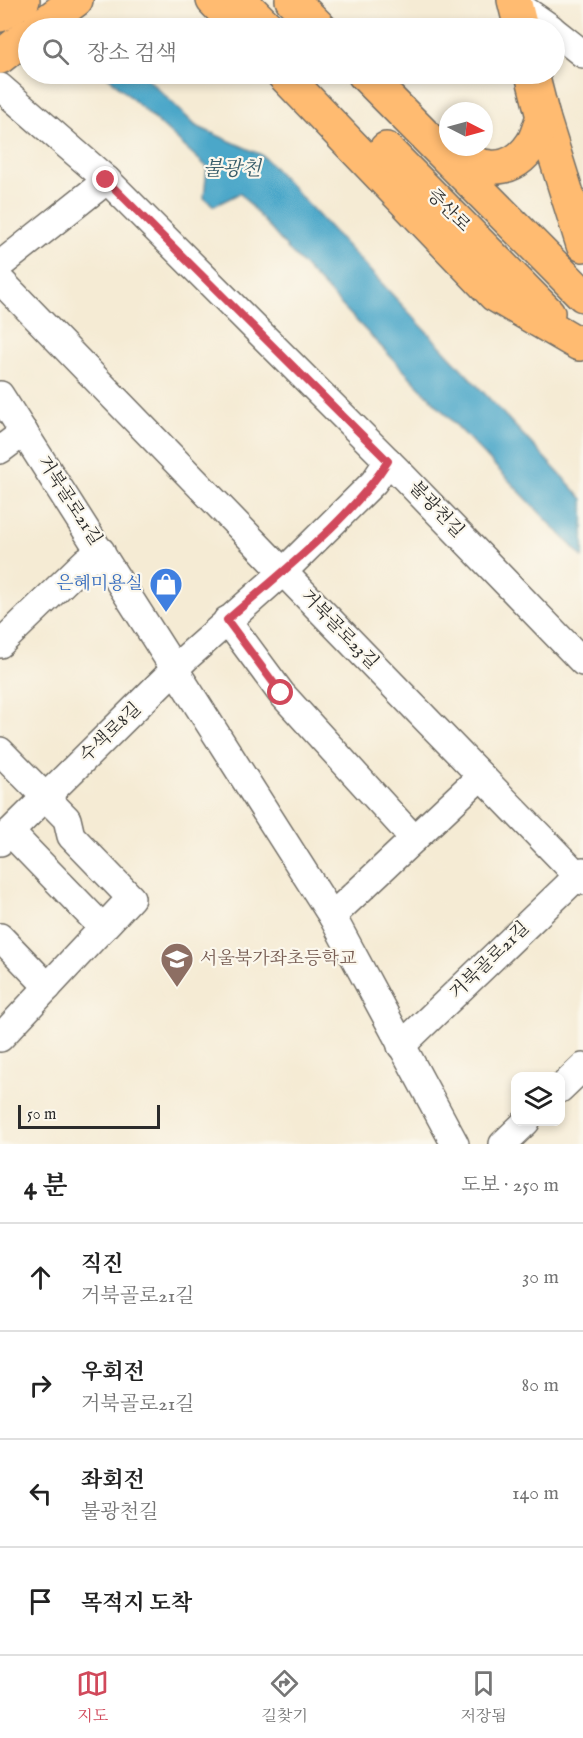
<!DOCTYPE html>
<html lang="ko">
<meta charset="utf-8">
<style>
:root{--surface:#fff;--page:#f2f2f2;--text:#222;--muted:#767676;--line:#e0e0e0;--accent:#d1495b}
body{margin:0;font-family:"IM FELL English","Noto Serif KR",serif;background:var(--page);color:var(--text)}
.controls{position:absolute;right:18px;bottom:18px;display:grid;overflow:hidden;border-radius:12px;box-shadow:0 3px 9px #0003}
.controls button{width:54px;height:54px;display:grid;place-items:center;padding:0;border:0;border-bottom:2px solid var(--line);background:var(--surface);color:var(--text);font:30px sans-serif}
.compass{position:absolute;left:439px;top:102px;width:54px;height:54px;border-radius:50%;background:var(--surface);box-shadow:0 3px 9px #0003;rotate:96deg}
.scale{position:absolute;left:18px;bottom:15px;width:142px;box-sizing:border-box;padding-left:6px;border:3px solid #2b2b2b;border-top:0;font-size:16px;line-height:21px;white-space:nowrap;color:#2b2b2b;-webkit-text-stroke:4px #fbf7ec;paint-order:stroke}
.stop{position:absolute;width:18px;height:18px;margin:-14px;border:4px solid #d1495b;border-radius:50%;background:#fff}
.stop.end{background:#d1495b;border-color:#fff;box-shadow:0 2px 6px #0008}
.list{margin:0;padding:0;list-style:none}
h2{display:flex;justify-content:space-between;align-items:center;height:78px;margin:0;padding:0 24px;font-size:26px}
h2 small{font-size:20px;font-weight:400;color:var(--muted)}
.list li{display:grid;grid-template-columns:39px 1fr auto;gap:18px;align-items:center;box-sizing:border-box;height:108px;padding:0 24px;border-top:2px solid var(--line)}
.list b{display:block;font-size:22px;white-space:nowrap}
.list p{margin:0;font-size:20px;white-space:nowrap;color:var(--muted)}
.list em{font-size:20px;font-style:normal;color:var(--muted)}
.icon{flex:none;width:33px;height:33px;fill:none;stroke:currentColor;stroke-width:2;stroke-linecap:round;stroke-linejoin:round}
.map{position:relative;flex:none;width:583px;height:1144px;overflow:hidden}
.search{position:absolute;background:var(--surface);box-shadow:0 3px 9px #0003;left:18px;right:18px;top:18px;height:66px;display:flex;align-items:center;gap:15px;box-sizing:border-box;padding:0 21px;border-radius:33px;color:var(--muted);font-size:22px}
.sheet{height:510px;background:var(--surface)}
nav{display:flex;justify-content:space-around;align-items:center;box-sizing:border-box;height:84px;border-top:2px solid var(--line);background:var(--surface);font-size:16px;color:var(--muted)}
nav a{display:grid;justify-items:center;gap:3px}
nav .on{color:var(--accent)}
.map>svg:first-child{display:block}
.water{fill:#4ba7c9;stroke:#3b697a;stroke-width:1.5}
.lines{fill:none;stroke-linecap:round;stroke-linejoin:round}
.minor-casing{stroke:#726e66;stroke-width:30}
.major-casing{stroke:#726e66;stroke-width:36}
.minor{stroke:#fff;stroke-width:27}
.major{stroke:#ffbb71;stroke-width:33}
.route{stroke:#d1495b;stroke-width:8}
.labels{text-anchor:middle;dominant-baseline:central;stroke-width:4.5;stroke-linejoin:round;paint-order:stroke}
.street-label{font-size:18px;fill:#2b2b2b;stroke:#fbf7ec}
.shop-label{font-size:18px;fill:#366cbe;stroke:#fbf7ec;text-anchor:end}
.education-label{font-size:18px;fill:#785e54;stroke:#fbf7ec;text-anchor:start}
.water-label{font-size:20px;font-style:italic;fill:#385d6a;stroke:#fbf7ec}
</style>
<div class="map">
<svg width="583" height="1144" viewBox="0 0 583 1144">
<rect width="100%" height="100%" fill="#fbf7ec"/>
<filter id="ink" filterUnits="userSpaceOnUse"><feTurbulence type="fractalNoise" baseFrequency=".0167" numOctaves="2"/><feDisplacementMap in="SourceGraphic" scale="12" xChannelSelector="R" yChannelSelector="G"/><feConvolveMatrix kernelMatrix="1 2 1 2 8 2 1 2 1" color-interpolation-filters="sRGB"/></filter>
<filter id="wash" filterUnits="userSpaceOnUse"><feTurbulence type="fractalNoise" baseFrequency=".008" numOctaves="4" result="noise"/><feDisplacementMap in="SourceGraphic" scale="24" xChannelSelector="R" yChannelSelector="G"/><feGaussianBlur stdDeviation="1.35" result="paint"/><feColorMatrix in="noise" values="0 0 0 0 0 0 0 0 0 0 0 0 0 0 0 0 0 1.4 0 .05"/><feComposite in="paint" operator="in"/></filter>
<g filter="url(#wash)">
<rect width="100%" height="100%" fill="#f5ebd4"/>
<polygon class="water" points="105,74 143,74 196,126 262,155 583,499 583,558 288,249 240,193 214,206 204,198 207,167"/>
</g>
<g filter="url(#ink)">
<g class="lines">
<defs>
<g id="minor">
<polyline points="515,3 551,28"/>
<polyline points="554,31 583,54"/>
<polyline points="0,87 107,180 397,470 583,662"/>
<polyline points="0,265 107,180"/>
<polyline points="0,280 583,881"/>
<polyline points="0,395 332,916 455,1144"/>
<polyline points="0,450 24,432"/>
<polyline points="227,620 281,693 414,839"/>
<polyline points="0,644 86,561 101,551"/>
<polyline points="0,751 67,819 71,836 131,898 0,1038"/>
<polyline points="10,832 103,928"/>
<polyline points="0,842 186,658 283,572 374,482 388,461"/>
<polyline points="332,916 481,776"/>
<polyline points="0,937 48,987"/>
<polyline points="401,1046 583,871"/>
<polyline points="560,1089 583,1067"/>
<polyline points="503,1144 526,1122"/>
</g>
<g id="major">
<polyline points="213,0 240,28"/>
<polyline points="240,0 268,28"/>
<polyline points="292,0 320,28"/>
<polyline points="514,0 521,28"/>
<polyline points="0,15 23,0"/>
<polyline points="38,28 76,0"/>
<polyline points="0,57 28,35"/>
<polyline points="283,74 495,295 579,344"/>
<polyline points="364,74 583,295"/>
<polyline points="532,74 543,117 583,245"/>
<polyline points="386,149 548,313"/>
<path d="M 450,149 C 477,170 510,178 532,144 C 537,137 539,126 543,117"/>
</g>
</defs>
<use href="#minor" class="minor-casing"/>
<use href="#major" class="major-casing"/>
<use href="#minor" class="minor"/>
<use href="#major" class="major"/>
</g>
</g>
<g class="lines" filter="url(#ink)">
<path class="route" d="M 106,180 L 388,461 C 351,519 279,574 227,620 L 281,693"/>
</g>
<defs>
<symbol id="shop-pin" viewBox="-11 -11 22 30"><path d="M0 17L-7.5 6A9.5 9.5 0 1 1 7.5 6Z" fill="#3f7fe0" stroke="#fbf7ec"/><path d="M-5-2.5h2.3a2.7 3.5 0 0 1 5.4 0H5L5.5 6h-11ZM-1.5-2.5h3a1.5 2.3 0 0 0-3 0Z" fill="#fff"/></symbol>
<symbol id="school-pin" viewBox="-11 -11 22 30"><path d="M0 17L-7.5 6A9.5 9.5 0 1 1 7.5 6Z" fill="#8d6e63" stroke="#fbf7ec"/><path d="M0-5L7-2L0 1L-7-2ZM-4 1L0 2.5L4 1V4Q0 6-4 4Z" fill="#fff"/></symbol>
</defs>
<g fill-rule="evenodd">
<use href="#shop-pin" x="147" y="565" width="38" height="52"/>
<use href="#school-pin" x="158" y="940" width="38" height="52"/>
</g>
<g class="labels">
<g class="street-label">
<text transform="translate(448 211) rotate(45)">증산로</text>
<text transform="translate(69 501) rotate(57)">거북골로21길</text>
<text transform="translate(436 510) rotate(46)">불광천길</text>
<text transform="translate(339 630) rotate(46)">거북골로23길</text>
<text transform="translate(111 733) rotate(-44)">수색로8길</text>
<text transform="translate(490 961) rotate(-44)">거북골로21길</text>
</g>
<g class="shop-label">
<text x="143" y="584">은혜미용실</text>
</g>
<g class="education-label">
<text x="200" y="959">서울북가좌초등학교</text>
</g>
<g class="water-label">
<text x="232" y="169">불광천</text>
</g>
</g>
</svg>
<div class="controls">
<button><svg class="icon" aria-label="layers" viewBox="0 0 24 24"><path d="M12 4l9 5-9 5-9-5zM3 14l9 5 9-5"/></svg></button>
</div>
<svg class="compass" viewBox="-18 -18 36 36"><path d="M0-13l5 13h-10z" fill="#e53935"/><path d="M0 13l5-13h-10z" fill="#767676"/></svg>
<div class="scale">50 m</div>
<div class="stop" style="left:281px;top:693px"></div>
<div class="stop end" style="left:106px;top:180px"></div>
<div class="search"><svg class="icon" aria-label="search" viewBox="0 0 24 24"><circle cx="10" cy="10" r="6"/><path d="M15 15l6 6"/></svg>장소 검색</div>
</div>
<section class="sheet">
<h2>4 분<small>도보 · 250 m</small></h2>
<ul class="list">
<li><svg class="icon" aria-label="ahead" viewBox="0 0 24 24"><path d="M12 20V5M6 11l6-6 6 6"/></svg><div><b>직진</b><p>거북골로21길</p></div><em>30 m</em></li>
<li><svg class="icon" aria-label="right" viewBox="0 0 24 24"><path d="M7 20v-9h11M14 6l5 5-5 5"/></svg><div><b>우회전</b><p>거북골로21길</p></div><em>80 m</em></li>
<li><svg class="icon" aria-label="left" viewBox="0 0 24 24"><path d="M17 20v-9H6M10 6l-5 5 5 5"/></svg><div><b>좌회전</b><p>불광천길</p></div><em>140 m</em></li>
<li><svg class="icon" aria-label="arrive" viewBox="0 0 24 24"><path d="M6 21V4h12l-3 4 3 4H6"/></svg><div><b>목적지 도착</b></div></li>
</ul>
</section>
<nav>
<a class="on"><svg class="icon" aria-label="map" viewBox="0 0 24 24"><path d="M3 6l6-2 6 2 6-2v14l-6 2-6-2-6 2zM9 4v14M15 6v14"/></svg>지도</a>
<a><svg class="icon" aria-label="directions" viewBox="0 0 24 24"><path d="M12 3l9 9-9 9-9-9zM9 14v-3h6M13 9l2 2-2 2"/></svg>길찾기</a>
<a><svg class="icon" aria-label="saved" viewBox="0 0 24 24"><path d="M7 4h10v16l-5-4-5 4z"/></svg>저장됨</a>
</nav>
